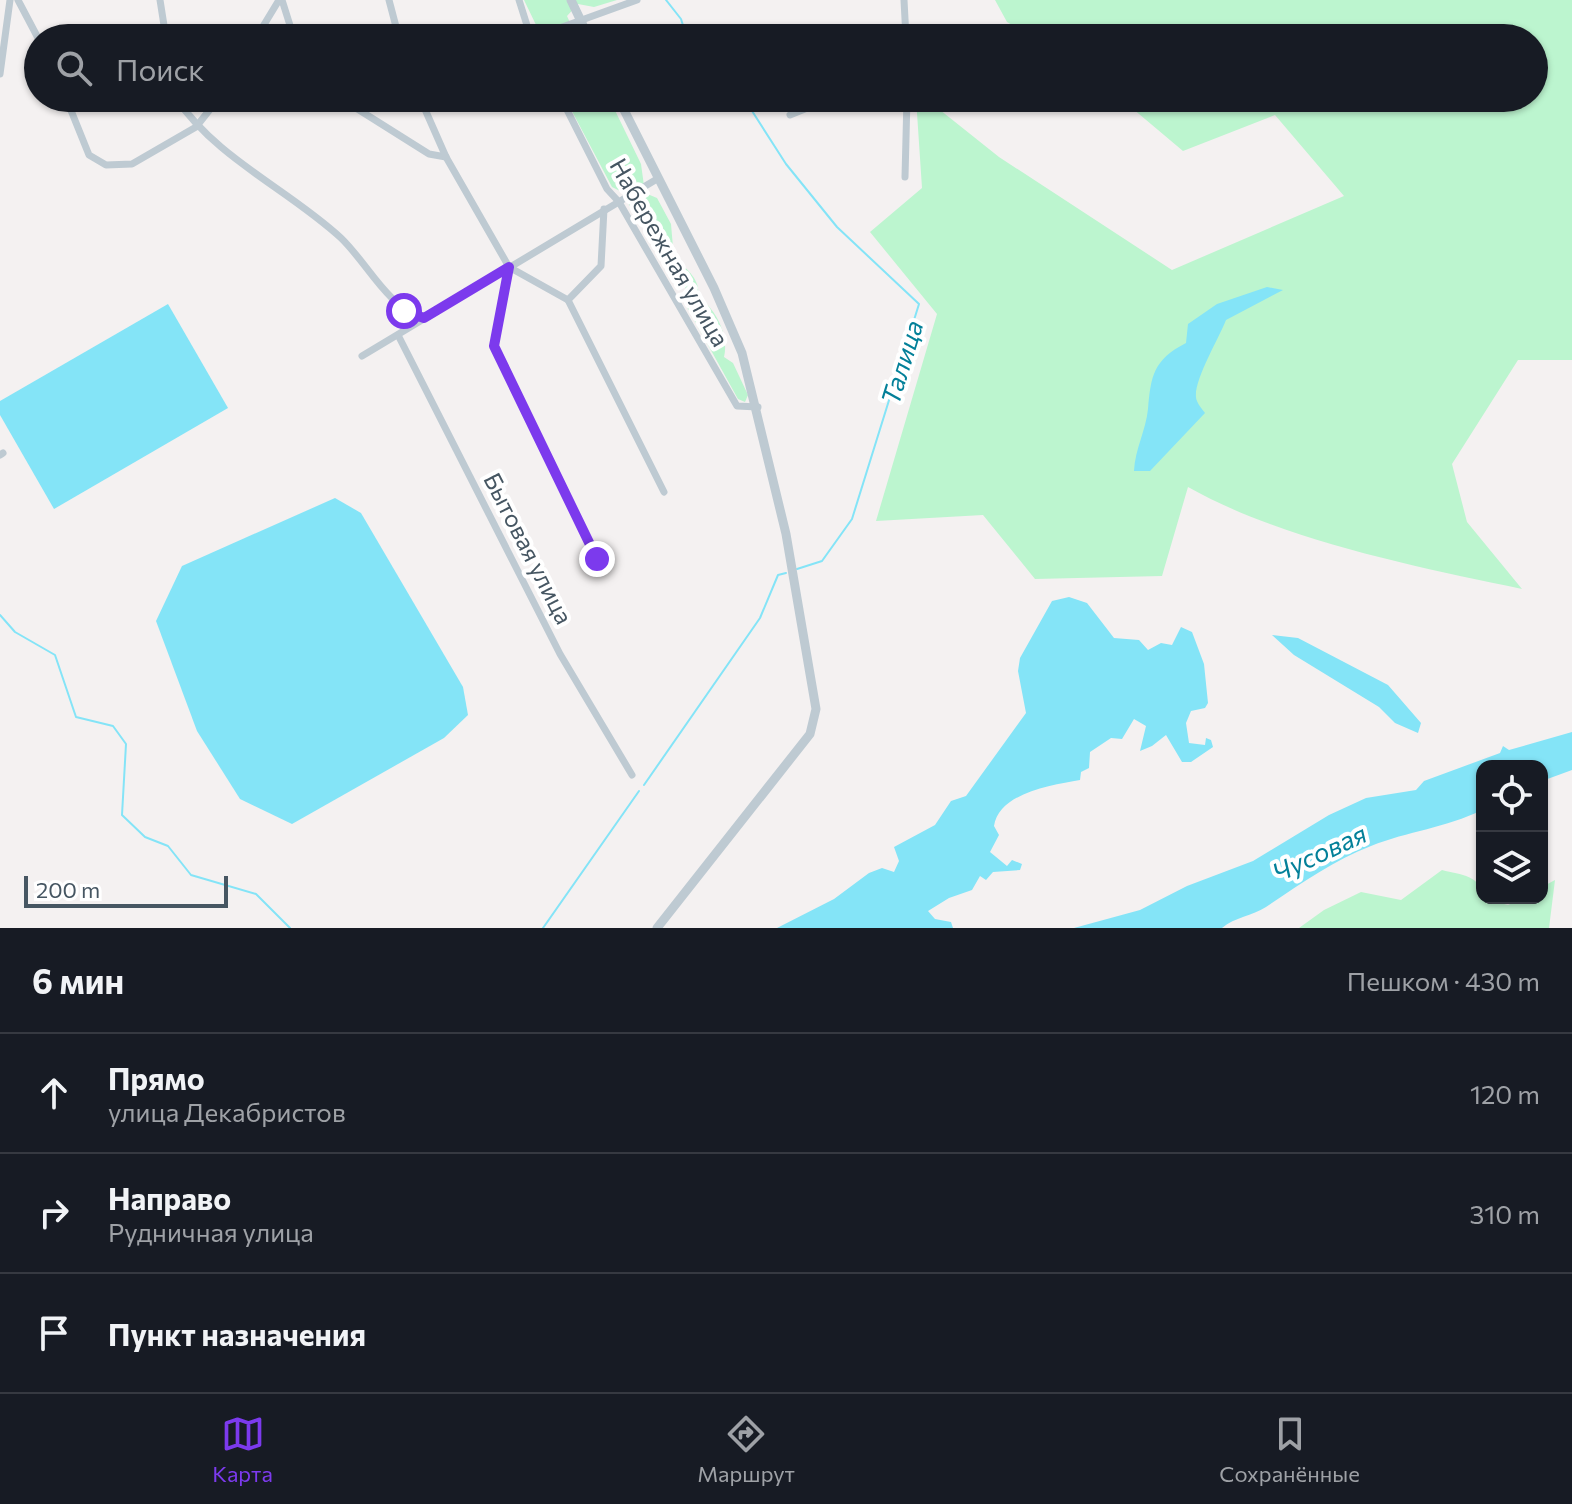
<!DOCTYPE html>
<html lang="ru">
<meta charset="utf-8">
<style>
:root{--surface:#171b24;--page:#20242c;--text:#f1f3f6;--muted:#9ea1a6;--line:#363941;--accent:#7c3aed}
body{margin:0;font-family:Commissioner,sans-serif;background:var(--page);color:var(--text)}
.controls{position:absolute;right:24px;bottom:24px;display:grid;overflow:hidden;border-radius:16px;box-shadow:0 2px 6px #0004}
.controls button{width:72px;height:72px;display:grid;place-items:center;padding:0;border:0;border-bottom:2px solid var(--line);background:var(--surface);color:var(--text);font:40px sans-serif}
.scale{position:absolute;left:24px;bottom:20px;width:204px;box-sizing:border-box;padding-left:8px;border:4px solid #465662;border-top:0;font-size:22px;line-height:28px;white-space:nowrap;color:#465662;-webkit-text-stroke:6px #fff;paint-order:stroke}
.stop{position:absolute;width:24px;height:24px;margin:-18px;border:6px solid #7c3aed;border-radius:50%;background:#fff}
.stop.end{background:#7c3aed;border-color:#fff;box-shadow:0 2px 8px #0008}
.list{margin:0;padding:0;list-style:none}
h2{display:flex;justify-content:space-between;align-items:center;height:104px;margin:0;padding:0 32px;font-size:34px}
h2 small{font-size:26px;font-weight:400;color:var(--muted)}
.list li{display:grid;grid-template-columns:52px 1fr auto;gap:24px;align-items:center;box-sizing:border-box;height:120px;padding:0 32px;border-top:2px solid var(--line)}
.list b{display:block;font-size:30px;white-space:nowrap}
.list p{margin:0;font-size:26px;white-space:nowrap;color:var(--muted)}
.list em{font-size:26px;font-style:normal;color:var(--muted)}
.icon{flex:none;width:44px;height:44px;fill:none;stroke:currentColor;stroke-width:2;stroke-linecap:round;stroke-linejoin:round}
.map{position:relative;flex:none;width:1572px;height:928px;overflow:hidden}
.search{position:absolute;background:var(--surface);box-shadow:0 2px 6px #0004;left:24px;right:24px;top:24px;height:88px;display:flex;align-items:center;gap:20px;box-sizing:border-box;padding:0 28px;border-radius:44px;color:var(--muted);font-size:30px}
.sheet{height:464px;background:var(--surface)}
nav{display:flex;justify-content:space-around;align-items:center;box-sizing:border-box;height:112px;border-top:2px solid var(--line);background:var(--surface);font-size:22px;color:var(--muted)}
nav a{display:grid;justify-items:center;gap:4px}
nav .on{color:var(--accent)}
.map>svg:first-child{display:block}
.green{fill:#bcf5cf}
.water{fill:#84e4f7}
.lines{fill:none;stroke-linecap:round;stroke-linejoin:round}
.stream{stroke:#84e4f7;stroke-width:2}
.minor{stroke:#becad2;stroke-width:7}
.tertiary{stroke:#becad2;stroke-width:9}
.route{stroke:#7c3aed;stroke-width:10}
.labels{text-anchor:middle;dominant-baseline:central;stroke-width:8;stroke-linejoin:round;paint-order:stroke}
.street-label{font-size:24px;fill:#465662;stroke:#fff}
.water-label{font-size:26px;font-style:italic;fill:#038099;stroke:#fff}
</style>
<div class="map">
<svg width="1572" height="928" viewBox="0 0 1572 928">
<rect width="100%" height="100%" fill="#f4f1f1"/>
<g class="green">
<polygon points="524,0 617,0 594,7 578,4 567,16 577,38 553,38 549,25 537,27"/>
<path d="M 995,0 L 1572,0 L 1572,360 L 1518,360 L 1452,464 L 1467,522 L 1522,589 C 1416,567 1282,540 1188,487 L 1162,576 L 1035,579 L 983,515 L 876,521 L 937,314 L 870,232 L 922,188 L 916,98 L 925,98 L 999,157 L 1172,270 L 1344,196 L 1275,115 L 1183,151 L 1120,98 L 1534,98 L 1534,38 L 1034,38 L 1007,22 Z"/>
<path d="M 565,98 L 609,98 L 641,164 L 645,193 L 657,198 L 671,224 L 674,259 C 687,268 701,280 698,297 C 717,309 729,337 724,357 L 733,363 L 748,395 L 745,402 L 738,399 L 687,307 C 689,282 679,272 659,258 L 650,213 L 634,215 L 624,193 L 612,187 Z"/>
<path d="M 1442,870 C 1461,875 1482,875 1482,898 L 1508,905 L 1522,898 L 1542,898 L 1542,887 L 1555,880 L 1549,928 L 1299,928 L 1324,910 L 1361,892 L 1401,900 Z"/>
</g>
<g class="water">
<path d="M 1267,287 L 1283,290 L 1226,320 C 1219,338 1194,380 1196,397 C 1196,402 1202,409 1205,413 L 1150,471 L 1134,471 C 1135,449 1146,430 1148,409 C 1151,376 1153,360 1186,343 L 1188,324 L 1217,304 Z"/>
<polygon points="168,304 228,408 54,509 0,415 0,401"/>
<polygon points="335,498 361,513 463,687 468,715 444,738 292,824 240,799 197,731 156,621 182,566"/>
<path d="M 1069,597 L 1087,603 L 1114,638 L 1139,640 L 1148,650 L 1161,643 L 1172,645 L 1181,627 L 1192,632 L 1204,664 L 1208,703 L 1205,708 L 1191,711 L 1186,723 L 1189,743 L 1205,745 L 1206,738 L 1211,740 L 1213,747 L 1191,762 L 1182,762 L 1166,735 L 1152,746 L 1140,751 L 1146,726 L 1134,719 L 1122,739 L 1111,738 L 1090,752 L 1089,768 L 1081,772 L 1080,780 C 1051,785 999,793 994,826 L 999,835 L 990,852 L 1007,866 L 1012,860 L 1022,864 L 1020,870 L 993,872 L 986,880 L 980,876 L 972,890 L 949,898 L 928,911 L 935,919 L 951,922 L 953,928 L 777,928 L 834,899 L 869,873 L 882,868 L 894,872 L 899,861 L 894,847 L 935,825 L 951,801 L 966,796 L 1026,713 L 1018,671 L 1020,658 L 1052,601 Z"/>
<polygon points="1272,635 1298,638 1388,685 1421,723 1418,733 1395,723 1379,707 1294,655"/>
<path d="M 1572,732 L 1572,770 L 1542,781 L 1542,766 L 1482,766 L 1482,810 C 1446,828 1408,831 1371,846 C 1334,860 1299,885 1266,907 C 1252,916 1235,917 1222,928 L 1074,928 L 1140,910 L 1187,886 L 1253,861 L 1329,815 L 1366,798 L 1416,790 L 1424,781 L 1500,753 L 1503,746 L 1509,750 Z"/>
</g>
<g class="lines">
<g class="stream">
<polyline points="666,0 681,19 687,38"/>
<polyline points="738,98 745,100 786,164 837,227 919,304 852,519 822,561 797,569"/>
<polyline points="0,615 15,632 55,655 76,717 113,726 126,744 122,815 145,837 168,846 191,875 256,894 290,928"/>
<polyline points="644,785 760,618 778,575 786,573"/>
<polyline points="543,928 639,791"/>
</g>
<g class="minor">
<polyline points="18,0 38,38"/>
<polyline points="160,0 166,38"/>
<polyline points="282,0 294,38"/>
<polyline points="389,0 399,38"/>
<polyline points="519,0 531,38"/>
<polyline points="904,0 906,38"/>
<polyline points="256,38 279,0"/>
<polyline points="532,38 637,0"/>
<polyline points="0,74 10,0"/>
<polyline points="66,98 89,155 106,165 132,164 196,127 219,98"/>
<path d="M 176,98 C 217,159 288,189 341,238 C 369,265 386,306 424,318"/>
<polyline points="340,98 429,154 446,157"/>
<polyline points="420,98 446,157 509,267 568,300 664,492"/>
<polyline points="561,98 607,189 619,202 737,406 758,407"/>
<polyline points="214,106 230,98"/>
<polyline points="790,115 832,98"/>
<polyline points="905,177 907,98"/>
<polyline points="509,267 494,346 597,559"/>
<polyline points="568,300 601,266 604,209"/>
<polyline points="398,335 560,654 632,775"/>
<polyline points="362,356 657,179"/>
<polyline points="0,455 3,453"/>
</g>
<g class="tertiary">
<polyline points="571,0 589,38"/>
<polyline points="618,98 714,288 742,353 786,534 816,709 810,734 657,928"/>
</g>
</g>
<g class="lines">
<polyline class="route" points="404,311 424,318 509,267 494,346 597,559"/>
</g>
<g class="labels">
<g class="street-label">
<text transform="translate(670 252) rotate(60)">Набережная улица</text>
<text transform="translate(529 548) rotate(63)">Бытовая улица</text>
</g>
<g class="water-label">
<text transform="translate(901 362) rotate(-73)">Талица</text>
<text transform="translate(1319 852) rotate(-25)">Чусовая</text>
</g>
</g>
</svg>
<div class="controls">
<button><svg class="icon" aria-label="locate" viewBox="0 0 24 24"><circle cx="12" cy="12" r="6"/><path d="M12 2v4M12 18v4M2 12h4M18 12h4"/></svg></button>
<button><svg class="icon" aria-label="layers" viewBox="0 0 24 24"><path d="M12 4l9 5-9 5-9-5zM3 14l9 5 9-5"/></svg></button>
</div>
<div class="scale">200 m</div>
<div class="stop" style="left:404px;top:311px"></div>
<div class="stop end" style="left:597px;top:559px"></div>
<div class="search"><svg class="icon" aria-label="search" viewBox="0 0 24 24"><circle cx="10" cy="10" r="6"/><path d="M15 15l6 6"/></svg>Поиск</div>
</div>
<section class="sheet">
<h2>6 мин<small>Пешком · 430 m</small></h2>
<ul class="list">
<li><svg class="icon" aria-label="ahead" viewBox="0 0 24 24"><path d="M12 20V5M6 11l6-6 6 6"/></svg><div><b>Прямо</b><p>улица Декабристов</p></div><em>120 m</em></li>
<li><svg class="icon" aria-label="right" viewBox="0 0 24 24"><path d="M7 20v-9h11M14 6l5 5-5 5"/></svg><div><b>Направо</b><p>Рудничная улица</p></div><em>310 m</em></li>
<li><svg class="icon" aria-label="arrive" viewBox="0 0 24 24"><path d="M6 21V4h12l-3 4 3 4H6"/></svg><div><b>Пункт назначения</b></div></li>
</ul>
</section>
<nav>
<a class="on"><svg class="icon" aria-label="map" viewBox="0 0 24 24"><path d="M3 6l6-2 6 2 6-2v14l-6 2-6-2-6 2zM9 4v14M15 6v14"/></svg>Карта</a>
<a><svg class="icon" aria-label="directions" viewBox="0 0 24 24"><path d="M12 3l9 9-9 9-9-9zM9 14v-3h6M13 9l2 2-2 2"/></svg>Маршрут</a>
<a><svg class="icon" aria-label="saved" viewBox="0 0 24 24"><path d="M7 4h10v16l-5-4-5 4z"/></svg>Сохранённые</a>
</nav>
